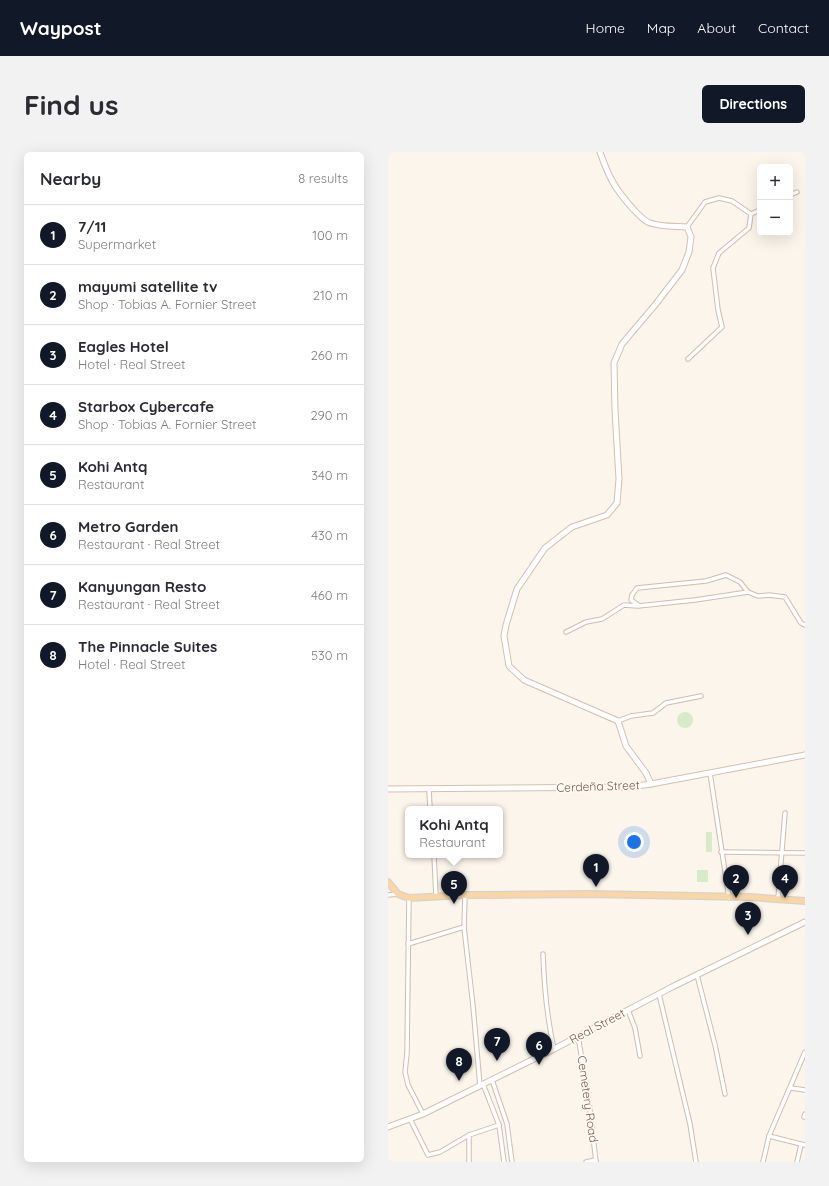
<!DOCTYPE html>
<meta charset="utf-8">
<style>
:root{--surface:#fff;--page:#f2f2f3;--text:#2b2b33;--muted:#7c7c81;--line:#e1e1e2;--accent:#111827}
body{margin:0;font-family:Quicksand,sans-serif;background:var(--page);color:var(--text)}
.controls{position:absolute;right:12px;top:12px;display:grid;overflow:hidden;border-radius:6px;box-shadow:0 4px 16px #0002}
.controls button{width:36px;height:36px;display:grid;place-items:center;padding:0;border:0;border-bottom:1px solid var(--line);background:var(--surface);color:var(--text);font:20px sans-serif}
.you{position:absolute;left:246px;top:690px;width:14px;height:14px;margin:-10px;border:3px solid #fff;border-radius:50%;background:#1a73e8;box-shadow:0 0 0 6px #1a73e833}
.badge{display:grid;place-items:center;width:26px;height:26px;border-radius:50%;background:var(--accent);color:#fff;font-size:13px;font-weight:700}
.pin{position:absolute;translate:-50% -33px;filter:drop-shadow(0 1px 2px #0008)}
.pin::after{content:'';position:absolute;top:21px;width:14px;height:12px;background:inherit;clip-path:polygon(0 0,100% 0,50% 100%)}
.popup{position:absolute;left:17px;top:654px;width:98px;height:52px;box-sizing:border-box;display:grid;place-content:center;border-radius:6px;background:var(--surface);filter:drop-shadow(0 1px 3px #0005);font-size:13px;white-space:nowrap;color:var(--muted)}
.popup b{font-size:15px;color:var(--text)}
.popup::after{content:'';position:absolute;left:50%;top:100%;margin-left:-8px;border:8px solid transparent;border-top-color:var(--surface)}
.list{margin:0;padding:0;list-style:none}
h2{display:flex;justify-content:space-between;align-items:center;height:52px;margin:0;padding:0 16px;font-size:17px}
h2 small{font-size:13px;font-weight:400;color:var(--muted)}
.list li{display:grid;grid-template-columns:26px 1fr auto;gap:12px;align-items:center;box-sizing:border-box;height:60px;padding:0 16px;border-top:1px solid var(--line)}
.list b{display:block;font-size:15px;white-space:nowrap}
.list p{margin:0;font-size:13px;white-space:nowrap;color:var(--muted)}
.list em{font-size:13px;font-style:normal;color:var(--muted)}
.map{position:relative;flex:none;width:417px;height:1010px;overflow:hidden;border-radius:6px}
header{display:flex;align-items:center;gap:24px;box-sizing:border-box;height:56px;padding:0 20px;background:var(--accent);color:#fff}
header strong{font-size:19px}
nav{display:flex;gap:22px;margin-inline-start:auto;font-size:14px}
.intro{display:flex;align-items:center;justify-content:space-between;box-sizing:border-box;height:96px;padding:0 24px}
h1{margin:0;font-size:28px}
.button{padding:10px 18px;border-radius:6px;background:var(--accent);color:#fff;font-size:14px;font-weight:700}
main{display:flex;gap:24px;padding:0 24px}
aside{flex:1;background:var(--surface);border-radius:6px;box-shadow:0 4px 16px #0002}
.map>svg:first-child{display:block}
.green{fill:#d8ebc8}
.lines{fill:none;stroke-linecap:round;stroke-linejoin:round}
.street-casing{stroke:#cfbdaf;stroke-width:5.5}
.secondary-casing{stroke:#d5bfaf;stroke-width:7}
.primary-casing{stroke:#d9d1cd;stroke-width:8}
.street{stroke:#fff;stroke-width:3.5}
.secondary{stroke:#fff;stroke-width:5}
.primary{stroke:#f9d6a5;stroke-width:5.5}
.labels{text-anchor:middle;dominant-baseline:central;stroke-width:3.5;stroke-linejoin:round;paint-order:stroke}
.street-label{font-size:12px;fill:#785b4d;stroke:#fff9f2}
</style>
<header>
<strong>Waypost</strong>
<nav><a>Home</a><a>Map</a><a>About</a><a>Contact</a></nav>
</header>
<div class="intro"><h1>Find us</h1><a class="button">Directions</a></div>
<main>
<aside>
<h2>Nearby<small>8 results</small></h2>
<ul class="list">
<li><span class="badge">1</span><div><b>7/11</b><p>Supermarket</p></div><em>100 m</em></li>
<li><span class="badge">2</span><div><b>mayumi satellite tv</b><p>Shop · Tobias A. Fornier Street</p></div><em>210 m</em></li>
<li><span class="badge">3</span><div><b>Eagles Hotel</b><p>Hotel · Real Street</p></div><em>260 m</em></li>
<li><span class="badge">4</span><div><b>Starbox Cybercafe</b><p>Shop · Tobias A. Fornier Street</p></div><em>290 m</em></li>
<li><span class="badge">5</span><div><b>Kohi Antq</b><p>Restaurant</p></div><em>340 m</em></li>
<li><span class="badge">6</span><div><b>Metro Garden</b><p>Restaurant · Real Street</p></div><em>430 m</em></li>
<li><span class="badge">7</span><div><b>Kanyungan Resto</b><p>Restaurant · Real Street</p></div><em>460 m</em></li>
<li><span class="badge">8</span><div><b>The Pinnacle Suites</b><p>Hotel · Real Street</p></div><em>530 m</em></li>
</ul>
</aside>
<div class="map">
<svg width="417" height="1010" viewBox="0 0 417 1010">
<rect width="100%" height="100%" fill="#fcf5eb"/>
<g class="green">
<circle cx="297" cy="568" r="8"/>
<rect x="318" y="680" width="6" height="20"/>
<rect x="309" y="718" width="11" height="12"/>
</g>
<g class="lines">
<defs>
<g id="street">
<polyline points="402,43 409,40"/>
<polyline points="363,62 372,58"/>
<polyline points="299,75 317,50 331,46 344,49 363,62 361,76 331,101 325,116 330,158 334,175 300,207"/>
<polyline points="250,453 243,448 244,443 249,436 318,429 338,423 352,430 360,440"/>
<polyline points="178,480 198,470 214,467 236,453 250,454 307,448 360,440 370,444 381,443 397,445 413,471 417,473"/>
<polyline points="230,569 243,564 265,561 278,551 313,544"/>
<polyline points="322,621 341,746"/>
<polyline points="41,637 42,657"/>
<polyline points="333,700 417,701"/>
<polyline points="46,703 48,745"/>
<polyline points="0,743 10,742"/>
<polyline points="77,743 76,775 85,854 92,934"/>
<polyline points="21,746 19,901 17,920 20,933 35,962"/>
<polyline points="390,747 397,661"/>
<polyline points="20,792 76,775"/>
<path d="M 155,802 C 156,834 159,866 166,897"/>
<polyline points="309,823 327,893 337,942"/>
<polyline points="271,842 302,972 308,1010"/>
<polyline points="240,858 247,876 252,904"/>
<polyline points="190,884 201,950 208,1010"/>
<polyline points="104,928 119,972 124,1010"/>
<polyline points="95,932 111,973 116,1010"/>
<polyline points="403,936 417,938"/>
<polyline points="417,962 416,965 417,965"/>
<polyline points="22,967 40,1003 52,1000 81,983"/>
<polyline points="381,984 417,993"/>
<polyline points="81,1010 81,983 111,973"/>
<polyline points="198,1010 208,1008"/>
<polyline points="375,1010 381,984 417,900"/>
<polyline points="409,1010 413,993"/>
</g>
<g id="secondary">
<path d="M 212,0 C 221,26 227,37 246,58 C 250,62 256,69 262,71 C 274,75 287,74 299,75 L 303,85 L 301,100 L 294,118 L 267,153 L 234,192 L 226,211 L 227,258 L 231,327 L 229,351 L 219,363 L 184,375 L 157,396 L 129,437 L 118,473 L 116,484 L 121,514 L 136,528 L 230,569 L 238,594 L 258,621 L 263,632"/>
<polyline points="0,637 241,635 263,632 417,603"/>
<polyline points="0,975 35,962 166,897 284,835 417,770"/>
</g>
<polyline id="primary" points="0,730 10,742 21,746 77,743 201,742 361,745 417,749"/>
</defs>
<use href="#street" class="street-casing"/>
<use href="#secondary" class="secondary-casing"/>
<use href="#primary" class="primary-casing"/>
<use href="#street" class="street"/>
<use href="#secondary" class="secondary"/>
<use href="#primary" class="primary"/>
</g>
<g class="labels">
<g class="street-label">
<text transform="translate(210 634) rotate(-2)">Cerdeña Street</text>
<text transform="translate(209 874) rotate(-28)">Real Street</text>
<text transform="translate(200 947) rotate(82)">Cemetery Road</text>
</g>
</g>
</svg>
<div class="controls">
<button>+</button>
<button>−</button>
</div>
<div class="you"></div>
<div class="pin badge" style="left:208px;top:735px">1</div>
<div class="pin badge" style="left:348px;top:746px">2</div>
<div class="pin badge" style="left:360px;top:783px">3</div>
<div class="pin badge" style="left:397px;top:746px">4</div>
<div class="pin badge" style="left:66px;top:752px">5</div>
<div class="popup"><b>Kohi Antq</b>Restaurant</div>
<div class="pin badge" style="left:151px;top:913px">6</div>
<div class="pin badge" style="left:109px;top:909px">7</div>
<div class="pin badge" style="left:71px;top:929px">8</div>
</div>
</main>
